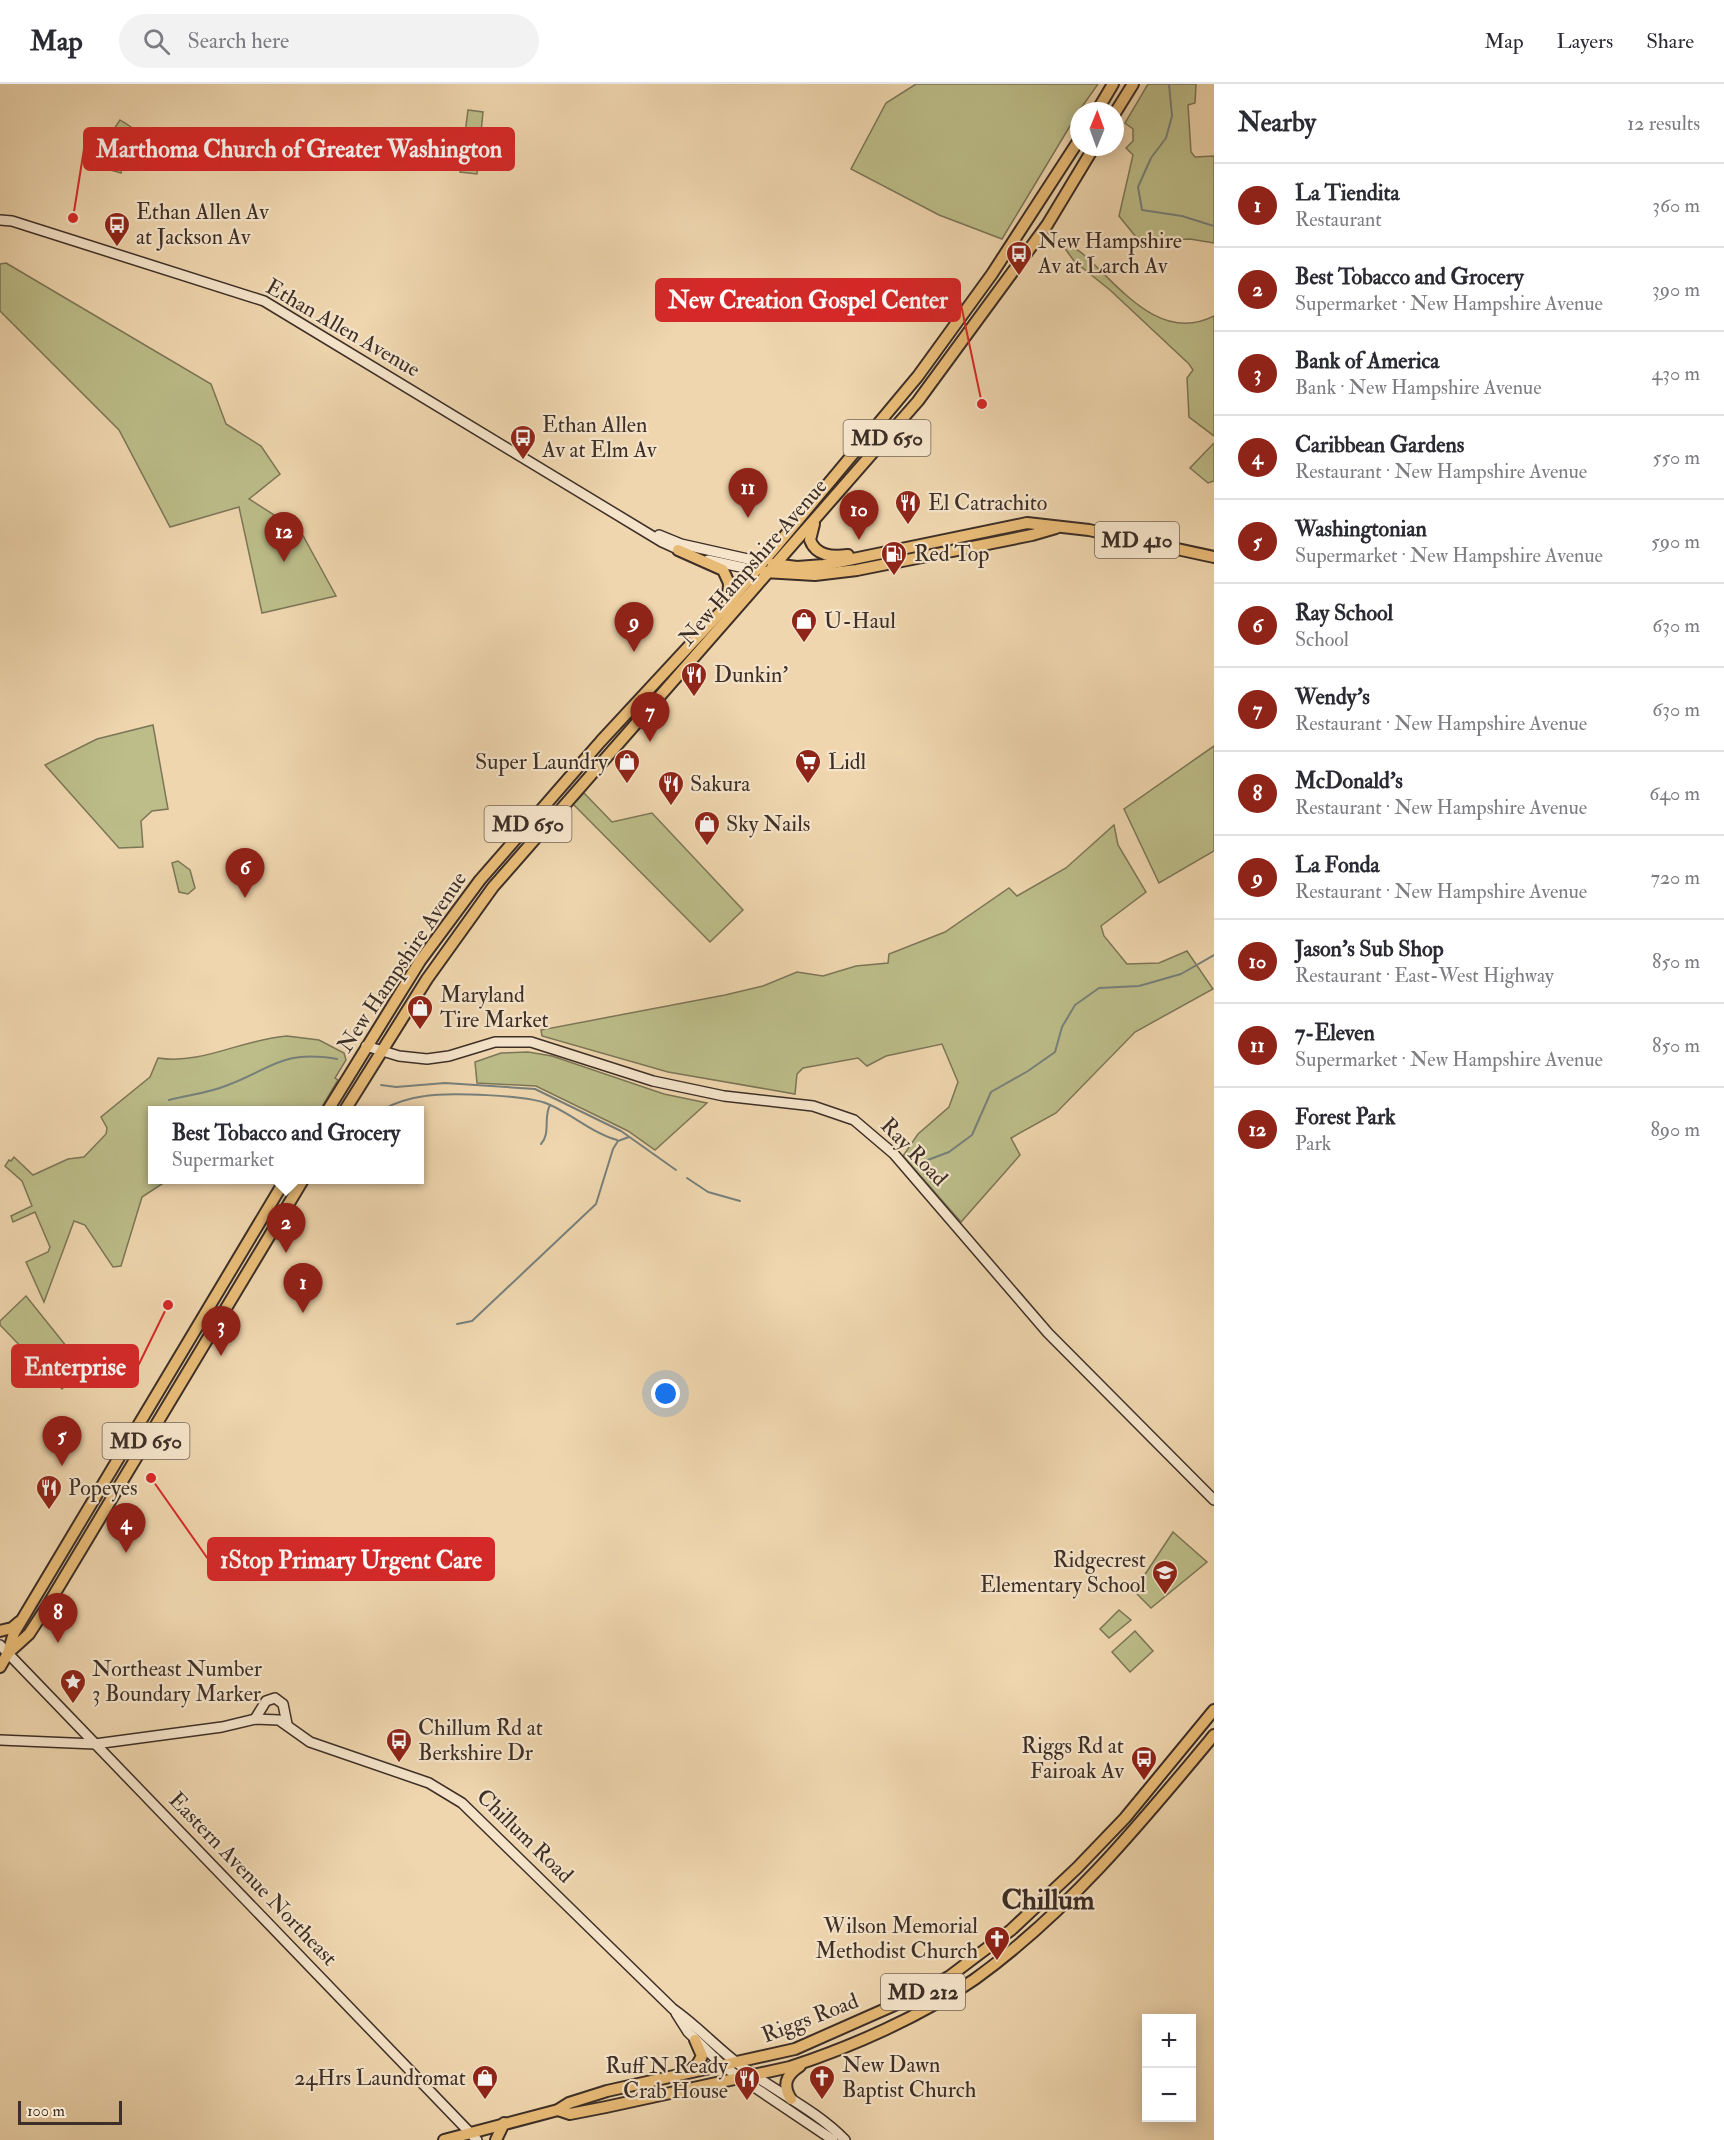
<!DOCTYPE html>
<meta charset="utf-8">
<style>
:root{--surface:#fff;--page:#f2f2f3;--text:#2b2b33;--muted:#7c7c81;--line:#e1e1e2;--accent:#8f2418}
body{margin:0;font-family:"IM FELL Double Pica",serif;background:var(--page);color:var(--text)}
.controls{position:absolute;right:18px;bottom:18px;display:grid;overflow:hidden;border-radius:0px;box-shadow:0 3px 15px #0003}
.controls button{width:54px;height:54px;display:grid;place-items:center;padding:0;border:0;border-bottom:2px solid var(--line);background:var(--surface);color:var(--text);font:30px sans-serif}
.compass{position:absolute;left:1070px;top:18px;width:54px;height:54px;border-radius:50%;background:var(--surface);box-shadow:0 3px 15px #0003;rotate:1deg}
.scale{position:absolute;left:18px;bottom:15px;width:104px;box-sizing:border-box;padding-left:6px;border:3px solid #3d2f27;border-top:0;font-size:16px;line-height:21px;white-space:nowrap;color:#3d2f27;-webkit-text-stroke:4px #f5e4ca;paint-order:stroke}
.you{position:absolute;left:666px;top:1310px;width:21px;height:21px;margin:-15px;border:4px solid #fff;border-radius:50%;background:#1a73e8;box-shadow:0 0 0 9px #1a73e833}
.badge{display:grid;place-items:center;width:39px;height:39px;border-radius:50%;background:var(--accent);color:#fff;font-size:20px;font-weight:700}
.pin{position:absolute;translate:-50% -50px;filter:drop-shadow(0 2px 3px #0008)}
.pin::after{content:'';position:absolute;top:32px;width:21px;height:18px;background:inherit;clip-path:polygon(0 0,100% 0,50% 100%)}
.popup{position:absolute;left:148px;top:1022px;width:276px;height:78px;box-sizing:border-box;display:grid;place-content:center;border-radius:0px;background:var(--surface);filter:drop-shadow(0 2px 4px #0005);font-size:20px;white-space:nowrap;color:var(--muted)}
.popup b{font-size:22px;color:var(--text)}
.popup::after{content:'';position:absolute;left:50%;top:100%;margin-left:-12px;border:12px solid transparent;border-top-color:var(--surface)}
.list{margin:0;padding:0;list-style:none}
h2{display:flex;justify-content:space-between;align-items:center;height:78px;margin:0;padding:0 24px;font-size:26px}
h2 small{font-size:20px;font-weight:400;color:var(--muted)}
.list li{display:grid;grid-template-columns:39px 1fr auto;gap:18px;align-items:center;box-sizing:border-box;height:84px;padding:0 24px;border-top:2px solid var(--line)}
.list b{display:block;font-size:22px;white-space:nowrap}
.list p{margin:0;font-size:20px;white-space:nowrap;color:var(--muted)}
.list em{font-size:20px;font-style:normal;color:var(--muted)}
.icon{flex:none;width:33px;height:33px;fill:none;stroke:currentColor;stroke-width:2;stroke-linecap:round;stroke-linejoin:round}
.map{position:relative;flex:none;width:1214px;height:2056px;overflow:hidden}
header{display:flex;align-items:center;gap:36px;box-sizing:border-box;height:84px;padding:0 30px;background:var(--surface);border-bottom:2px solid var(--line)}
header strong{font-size:28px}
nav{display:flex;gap:33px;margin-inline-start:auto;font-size:21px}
.search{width:420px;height:54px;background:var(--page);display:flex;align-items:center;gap:15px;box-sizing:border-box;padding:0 21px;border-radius:33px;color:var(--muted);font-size:22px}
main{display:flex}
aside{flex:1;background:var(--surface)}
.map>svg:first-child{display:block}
.green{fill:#bcbd89;stroke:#7c7658;stroke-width:1.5}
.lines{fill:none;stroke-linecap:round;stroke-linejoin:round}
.stream{stroke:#77807c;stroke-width:2}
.secondary-casing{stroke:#3d2f27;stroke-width:12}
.primary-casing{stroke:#3d2f27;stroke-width:14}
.secondary{stroke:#f5e4ca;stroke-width:9}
.primary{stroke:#e8bb77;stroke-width:10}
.labels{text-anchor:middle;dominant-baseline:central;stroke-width:4.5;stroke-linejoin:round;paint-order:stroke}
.shield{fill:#f5e4ca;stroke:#746558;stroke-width:1.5}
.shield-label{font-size:21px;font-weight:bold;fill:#3d2f27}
.poi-label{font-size:22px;fill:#3d2f27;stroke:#f5e4ca;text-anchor:start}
.street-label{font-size:22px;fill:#3d2f27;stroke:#f5e4ca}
.district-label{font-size:28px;font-weight:bold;fill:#3d2f27;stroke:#f5e4ca}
.leader{fill:none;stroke:#d62828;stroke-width:2}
.callout-dot{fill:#d62828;stroke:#f5e4ca;stroke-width:2}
.callout{fill:#d62828;stroke:#d62828;stroke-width:2}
.callout-label{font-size:24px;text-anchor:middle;font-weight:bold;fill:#fff}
</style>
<header>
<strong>Map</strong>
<div class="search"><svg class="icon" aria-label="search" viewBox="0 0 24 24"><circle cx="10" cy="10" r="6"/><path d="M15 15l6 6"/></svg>Search here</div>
<nav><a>Map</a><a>Layers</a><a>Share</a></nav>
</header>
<main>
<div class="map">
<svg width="1214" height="2056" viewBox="0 0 1214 2056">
<rect width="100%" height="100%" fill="#efd6ae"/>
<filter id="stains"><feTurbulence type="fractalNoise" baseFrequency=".00333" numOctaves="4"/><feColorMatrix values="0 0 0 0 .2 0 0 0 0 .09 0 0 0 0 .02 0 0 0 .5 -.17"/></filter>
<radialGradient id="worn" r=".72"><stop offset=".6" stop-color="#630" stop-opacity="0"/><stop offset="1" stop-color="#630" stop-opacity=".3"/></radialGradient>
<g class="green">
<polygon points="916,0 1098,0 1079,27 1002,155 939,131 851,85 886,19"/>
<polygon points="1148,0 1196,0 1195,19 1188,21 1191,68 1195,73 1214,72 1214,159 1190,155 1156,157 1136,153 1119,132 1133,71 1126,64 1133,57 1133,45 1125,39"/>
<polygon points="468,26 483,28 477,90 460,88"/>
<path d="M 120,36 C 123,38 129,41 132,44 C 137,51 123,81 121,89 L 90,80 Z"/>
<path d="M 1059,156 C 1067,160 1076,164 1083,170 C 1119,202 1160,260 1214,232 L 1214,352 L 1189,333 L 1187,294 L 1193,286 L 1189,280 L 1110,206 L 1074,177 Z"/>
<polygon points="6,179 211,300 226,340 261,362 280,390 249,415 301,448 336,512 262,529 239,423 170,443 119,346 0,227 0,180"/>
<polygon points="1214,359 1214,397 1208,399 1190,384"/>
<polygon points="153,641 168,725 152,727 141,737 143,763 119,764 45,681 97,655"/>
<polygon points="1214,662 1214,767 1159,799 1124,725"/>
<polygon points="584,709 612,738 652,729 743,826 710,858 573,720"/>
<polygon points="1114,741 1118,761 1146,808 1101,842 1104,852 1127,880 1159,879 1187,867 1213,905 1135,948 1056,1029 1011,1054 1020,1071 961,1138 903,1072 918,1050 949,1023 958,998 942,960 886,972 867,982 858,974 803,984 797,990 795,1010 668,988 542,952 541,946 725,911 763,902 797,888 823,892 856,882 888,879 889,870 945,848 1009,804 1017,812 1066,784"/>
<polygon points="178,777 190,786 195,804 188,810 179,808 172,779"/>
<path d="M 287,952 L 319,956 L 344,969 L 346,976 L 335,994 L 338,996 L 320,1026 L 152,1026 L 152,1096 L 168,1096 L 142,1113 L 121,1182 L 113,1183 L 85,1141 L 74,1137 L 44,1218 L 26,1178 L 48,1168 L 50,1163 L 35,1128 L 13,1138 L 11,1132 L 32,1122 L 22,1097 L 5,1082 L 9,1076 L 11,1077 L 14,1073 L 33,1091 L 68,1075 L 84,1073 L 106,1050 L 107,1044 L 101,1033 L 150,993 L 158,974 C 203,981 242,955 287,952 Z"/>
<polygon points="528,968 552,972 664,1010 707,1019 655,1066 628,1047 536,1002 477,999 475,978 501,969"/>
<polygon points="26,1212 83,1283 62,1305 0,1241 0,1237"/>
<polygon points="1173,1448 1207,1478 1151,1524 1134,1507"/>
<polygon points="1119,1526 1131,1536 1109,1554 1100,1545"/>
<polygon points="1135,1547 1153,1567 1130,1588 1112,1568"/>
</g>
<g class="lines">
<g class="stream">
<polyline points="1169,0 1172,32 1166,54 1151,74 1138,103 1142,126 1182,132 1214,142"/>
<polyline points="381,1001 396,1003 445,999 535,1005 621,1047 676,1086"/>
<path d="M 169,1016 C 188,1011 209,1009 228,1001 C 275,983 282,966 337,975"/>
<path d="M 382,1026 C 394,1019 410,1014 425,1012 C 449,1008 526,1011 548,1020 C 572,1030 592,1049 617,1056"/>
<path d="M 541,1060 C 551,1049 543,1034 550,1021"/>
<polyline points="917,1080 949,1068 972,1051 991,1008 1028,987 1055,968 1062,943 1075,921 1099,904 1139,902 1181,890 1214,871"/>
<polyline points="687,1094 708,1108 740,1117"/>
<polyline points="457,1240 472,1237 596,1120 613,1065 618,1057 629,1053"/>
</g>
<defs>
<g id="secondary">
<polyline points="0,136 12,137 264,217 662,458 684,468"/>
<polyline points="659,451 681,460 761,478"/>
<polyline points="708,476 754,486"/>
<polyline points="366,962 399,972 427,975 449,972 495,958 531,958 653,997 724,1012 813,1022 854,1036 894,1070 1048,1249 1214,1416"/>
<polyline points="0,1561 477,2056"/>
<polyline points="255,1635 266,1617 275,1614 283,1620 287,1640"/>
<path d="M 0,1656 L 95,1660 L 222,1643 L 255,1635 L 279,1636 L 310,1658 L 429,1699 L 462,1719 L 673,1925 C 696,1941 714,1961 736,1978 C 771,2006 814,2024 845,2056"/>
<polyline points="676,1929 688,1948 723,1982 833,2056"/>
</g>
<g id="primary">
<polyline points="1097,27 1113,0"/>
<polyline points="1115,29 1133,0"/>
<path d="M 814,440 L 810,456 C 816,472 832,473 848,471"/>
<polyline points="678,466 723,486 729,499 728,519"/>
<polyline points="773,480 797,483 824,481 1027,439 1089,446 1214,473"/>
<polyline points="764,488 815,491 857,486 1032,451 1056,444"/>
<polyline points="328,1026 420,877 480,796 601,657 728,520 918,292 992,190 1079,56"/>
<polyline points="345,1026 427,895 493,803 918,317 1047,141 1094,63"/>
<polyline points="0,1547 12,1544 19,1538"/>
<polyline points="8,1569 29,1550 46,1524 303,1096"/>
<polyline points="0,1583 8,1569 14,1549 285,1096"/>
<polyline points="688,1987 697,1981 702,1972 695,1956"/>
<path d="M 791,2015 C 782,2001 786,1991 800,1982"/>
<path d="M 558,2026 L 570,2030 L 606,2023 L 790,1983 C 851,1963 922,1932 975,1895 C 1068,1828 1141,1739 1214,1651"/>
<polyline points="444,2056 558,2026 569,2019 607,2007 795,1965 915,1912 950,1892 1011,1846 1077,1784 1125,1734 1214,1626"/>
<polyline points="496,2056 504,2039"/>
</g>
</defs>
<use href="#secondary" class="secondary-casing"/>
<use href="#primary" class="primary-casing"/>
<use href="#secondary" class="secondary"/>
<use href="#primary" class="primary"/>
</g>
<defs>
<symbol id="bus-pin" viewBox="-11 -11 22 30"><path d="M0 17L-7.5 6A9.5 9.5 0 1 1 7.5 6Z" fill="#8f2418" stroke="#f5e4ca"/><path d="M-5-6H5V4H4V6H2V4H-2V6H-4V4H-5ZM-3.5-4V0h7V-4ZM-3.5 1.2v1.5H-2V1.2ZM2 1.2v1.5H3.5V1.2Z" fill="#fff"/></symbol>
<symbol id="restaurant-pin" viewBox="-11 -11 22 30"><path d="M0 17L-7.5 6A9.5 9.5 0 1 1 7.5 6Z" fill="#8f2418" stroke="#f5e4ca"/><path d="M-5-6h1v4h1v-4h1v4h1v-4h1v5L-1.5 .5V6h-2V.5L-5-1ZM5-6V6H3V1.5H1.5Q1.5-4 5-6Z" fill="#fff"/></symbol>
<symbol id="fuel-pin" viewBox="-11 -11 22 30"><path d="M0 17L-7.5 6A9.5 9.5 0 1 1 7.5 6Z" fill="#8f2418" stroke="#f5e4ca"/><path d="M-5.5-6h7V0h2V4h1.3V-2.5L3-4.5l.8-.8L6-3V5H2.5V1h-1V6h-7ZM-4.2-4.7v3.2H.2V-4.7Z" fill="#fff"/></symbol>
<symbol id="shop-pin" viewBox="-11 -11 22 30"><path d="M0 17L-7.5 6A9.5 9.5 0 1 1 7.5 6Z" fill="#8f2418" stroke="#f5e4ca"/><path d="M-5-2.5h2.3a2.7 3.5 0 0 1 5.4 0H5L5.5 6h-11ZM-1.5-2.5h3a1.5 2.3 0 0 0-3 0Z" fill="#fff"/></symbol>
<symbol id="supermarket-pin" viewBox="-11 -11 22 30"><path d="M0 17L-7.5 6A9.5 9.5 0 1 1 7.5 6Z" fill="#8f2418" stroke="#f5e4ca"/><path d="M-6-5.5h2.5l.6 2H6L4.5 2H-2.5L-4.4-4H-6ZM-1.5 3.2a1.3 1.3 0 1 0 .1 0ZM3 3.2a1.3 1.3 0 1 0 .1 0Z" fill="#fff"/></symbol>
<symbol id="school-pin" viewBox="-11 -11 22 30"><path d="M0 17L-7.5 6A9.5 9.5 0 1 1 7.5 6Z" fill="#8f2418" stroke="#f5e4ca"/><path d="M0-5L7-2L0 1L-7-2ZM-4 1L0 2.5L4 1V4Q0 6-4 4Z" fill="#fff"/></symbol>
<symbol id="sight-pin" viewBox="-11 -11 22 30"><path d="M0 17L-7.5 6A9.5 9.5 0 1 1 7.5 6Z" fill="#8f2418" stroke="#f5e4ca"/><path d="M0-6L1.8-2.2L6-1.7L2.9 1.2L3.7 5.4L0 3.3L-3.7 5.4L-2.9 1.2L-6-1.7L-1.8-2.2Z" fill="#fff"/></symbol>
<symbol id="church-pin" viewBox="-11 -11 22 30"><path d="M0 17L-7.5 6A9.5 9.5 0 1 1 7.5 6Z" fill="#8f2418" stroke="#f5e4ca"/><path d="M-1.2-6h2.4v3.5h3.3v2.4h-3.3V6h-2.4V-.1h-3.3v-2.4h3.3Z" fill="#fff"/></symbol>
</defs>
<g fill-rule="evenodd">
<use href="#bus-pin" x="102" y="126" width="30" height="40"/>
<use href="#bus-pin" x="1004" y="155" width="30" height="40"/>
<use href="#bus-pin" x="508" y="339" width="30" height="40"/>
<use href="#restaurant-pin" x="893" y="404" width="30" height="40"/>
<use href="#fuel-pin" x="879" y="455" width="30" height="40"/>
<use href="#shop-pin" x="789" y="522" width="30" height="40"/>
<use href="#restaurant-pin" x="679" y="576" width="30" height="40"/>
<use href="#shop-pin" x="612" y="663" width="30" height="40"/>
<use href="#supermarket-pin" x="793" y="663" width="30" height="40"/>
<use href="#restaurant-pin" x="656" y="685" width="30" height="40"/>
<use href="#shop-pin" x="692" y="725" width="30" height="40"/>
<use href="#shop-pin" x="405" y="909" width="30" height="40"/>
<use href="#restaurant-pin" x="34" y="1389" width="30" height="40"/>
<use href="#school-pin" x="1150" y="1474" width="30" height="40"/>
<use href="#sight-pin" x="58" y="1583" width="30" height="40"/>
<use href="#bus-pin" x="384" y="1642" width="30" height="40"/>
<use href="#bus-pin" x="1129" y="1660" width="30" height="40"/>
<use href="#church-pin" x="982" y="1840" width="30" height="40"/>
<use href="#shop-pin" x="470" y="1979" width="30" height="40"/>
<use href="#church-pin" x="807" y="1979" width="30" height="40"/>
<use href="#restaurant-pin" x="732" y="1980" width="30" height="40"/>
</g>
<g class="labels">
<g class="shield">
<rect x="843.5" y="336" width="87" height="36" rx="4.5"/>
<rect x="1095" y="438" width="84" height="36" rx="4.5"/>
<rect x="484.5" y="722" width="87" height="36" rx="4.5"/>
<rect x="102.5" y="1339" width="87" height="36" rx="4.5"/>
<rect x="881" y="1890" width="84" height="36" rx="4.5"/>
</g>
<g class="shield-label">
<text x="887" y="354">MD 650</text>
<text x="1137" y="456">MD 410</text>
<text x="528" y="740">MD 650</text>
<text x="146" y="1357">MD 650</text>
<text x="923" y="1908">MD 212</text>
</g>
<g class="poi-label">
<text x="136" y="128">Ethan Allen Av<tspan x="136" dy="25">at Jackson Av</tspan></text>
<text x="1038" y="157">New Hampshire<tspan x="1038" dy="25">Av at Larch Av</tspan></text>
<text x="542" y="341">Ethan Allen<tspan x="542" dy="25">Av at Elm Av</tspan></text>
<text x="928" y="419">El Catrachito</text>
<text x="914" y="470">Red Top</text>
<text x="824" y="537">U-Haul</text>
<text x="714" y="591">Dunkin'</text>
<text x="608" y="678" text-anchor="end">Super Laundry</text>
<text x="828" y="678">Lidl</text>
<text x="690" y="700">Sakura</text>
<text x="726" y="740">Sky Nails</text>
<text x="440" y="911">Maryland<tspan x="440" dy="25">Tire Market</tspan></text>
<text x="68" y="1404">Popeyes</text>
<text x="1146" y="1476" text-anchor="end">Ridgecrest<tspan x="1146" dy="25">Elementary School</tspan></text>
<text x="92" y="1585">Northeast Number<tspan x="92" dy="25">3 Boundary Marker</tspan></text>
<text x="418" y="1644">Chillum Rd at<tspan x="418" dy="25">Berkshire Dr</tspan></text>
<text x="1124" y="1662" text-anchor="end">Riggs Rd at<tspan x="1124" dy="25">Fairoak Av</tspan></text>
<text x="978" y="1842" text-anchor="end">Wilson Memorial<tspan x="978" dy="25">Methodist Church</tspan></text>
<text x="842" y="1981">New Dawn<tspan x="842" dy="25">Baptist Church</tspan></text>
<text x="728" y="1982" text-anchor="end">Ruff N Ready<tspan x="728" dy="25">Crab House</tspan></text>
<text x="466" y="1994" text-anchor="end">24Hrs Laundromat</text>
</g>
<g class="street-label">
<text transform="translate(343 244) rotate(30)">Ethan Allen Avenue</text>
<text transform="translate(753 478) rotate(-49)">New Hampshire Avenue</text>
<text transform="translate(402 878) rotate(-56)">New Hampshire Avenue</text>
<text transform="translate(914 1068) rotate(46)">Ray Road</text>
<text transform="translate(525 1752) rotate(44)">Chillum Road</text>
<text transform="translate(253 1795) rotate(46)">Eastern Avenue Northeast</text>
<text transform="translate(810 1934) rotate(-21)">Riggs Road</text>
</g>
<g class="district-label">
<text x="1048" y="1816">Chillum</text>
</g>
</g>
<path class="leader" d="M73 134L84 65M982 320L960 216M168 1221L138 1282M151 1394L208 1475"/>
<g class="callout-dot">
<circle cx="73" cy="134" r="6"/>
<circle cx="982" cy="320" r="6"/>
<circle cx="168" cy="1221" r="6"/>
<circle cx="151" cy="1394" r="6"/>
</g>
<g class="callout">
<rect x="84" y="44" width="430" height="42" rx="6"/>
<rect x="656" y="195" width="304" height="42" rx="6"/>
<rect x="12" y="1261" width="126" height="42" rx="6"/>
<rect x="208" y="1454" width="286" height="42" rx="6"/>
</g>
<g class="callout-label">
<text x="299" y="73">Marthoma Church of Greater Washington</text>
<text x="808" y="224">New Creation Gospel Center</text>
<text x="75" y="1291">Enterprise</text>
<text x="351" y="1484">1Stop Primary Urgent Care</text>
</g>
<rect width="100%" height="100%" filter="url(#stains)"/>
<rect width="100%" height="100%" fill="url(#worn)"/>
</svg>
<div class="controls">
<button>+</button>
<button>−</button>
</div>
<svg class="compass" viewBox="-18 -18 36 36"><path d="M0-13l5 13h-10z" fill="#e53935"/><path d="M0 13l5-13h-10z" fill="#7c7c81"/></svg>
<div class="scale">100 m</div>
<div class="you"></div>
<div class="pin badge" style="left:303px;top:1229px">1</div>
<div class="pin badge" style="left:286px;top:1169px">2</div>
<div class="popup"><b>Best Tobacco and Grocery</b>Supermarket</div>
<div class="pin badge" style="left:221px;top:1272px">3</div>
<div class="pin badge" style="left:126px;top:1469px">4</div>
<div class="pin badge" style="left:62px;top:1382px">5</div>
<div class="pin badge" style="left:245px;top:814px">6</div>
<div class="pin badge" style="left:650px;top:658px">7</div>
<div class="pin badge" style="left:58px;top:1559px">8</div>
<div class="pin badge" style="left:634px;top:568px">9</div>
<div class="pin badge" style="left:859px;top:456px">10</div>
<div class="pin badge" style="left:748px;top:434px">11</div>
<div class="pin badge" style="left:284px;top:478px">12</div>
</div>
<aside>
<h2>Nearby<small>12 results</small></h2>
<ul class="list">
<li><span class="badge">1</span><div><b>La Tiendita</b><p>Restaurant</p></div><em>360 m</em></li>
<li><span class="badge">2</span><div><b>Best Tobacco and Grocery</b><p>Supermarket · New Hampshire Avenue</p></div><em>390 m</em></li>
<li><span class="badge">3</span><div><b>Bank of America</b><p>Bank · New Hampshire Avenue</p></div><em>430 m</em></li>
<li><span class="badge">4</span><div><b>Caribbean Gardens</b><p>Restaurant · New Hampshire Avenue</p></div><em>550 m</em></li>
<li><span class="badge">5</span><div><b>Washingtonian</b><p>Supermarket · New Hampshire Avenue</p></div><em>590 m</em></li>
<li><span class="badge">6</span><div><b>Ray School</b><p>School</p></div><em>630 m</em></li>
<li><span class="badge">7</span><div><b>Wendy's</b><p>Restaurant · New Hampshire Avenue</p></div><em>630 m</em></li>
<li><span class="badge">8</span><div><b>McDonald's</b><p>Restaurant · New Hampshire Avenue</p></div><em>640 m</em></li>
<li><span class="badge">9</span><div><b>La Fonda</b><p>Restaurant · New Hampshire Avenue</p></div><em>720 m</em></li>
<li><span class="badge">10</span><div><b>Jason's Sub Shop</b><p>Restaurant · East-West Highway</p></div><em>850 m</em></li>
<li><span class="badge">11</span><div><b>7-Eleven</b><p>Supermarket · New Hampshire Avenue</p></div><em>850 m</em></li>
<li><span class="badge">12</span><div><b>Forest Park</b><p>Park</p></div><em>890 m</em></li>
</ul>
</aside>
</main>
